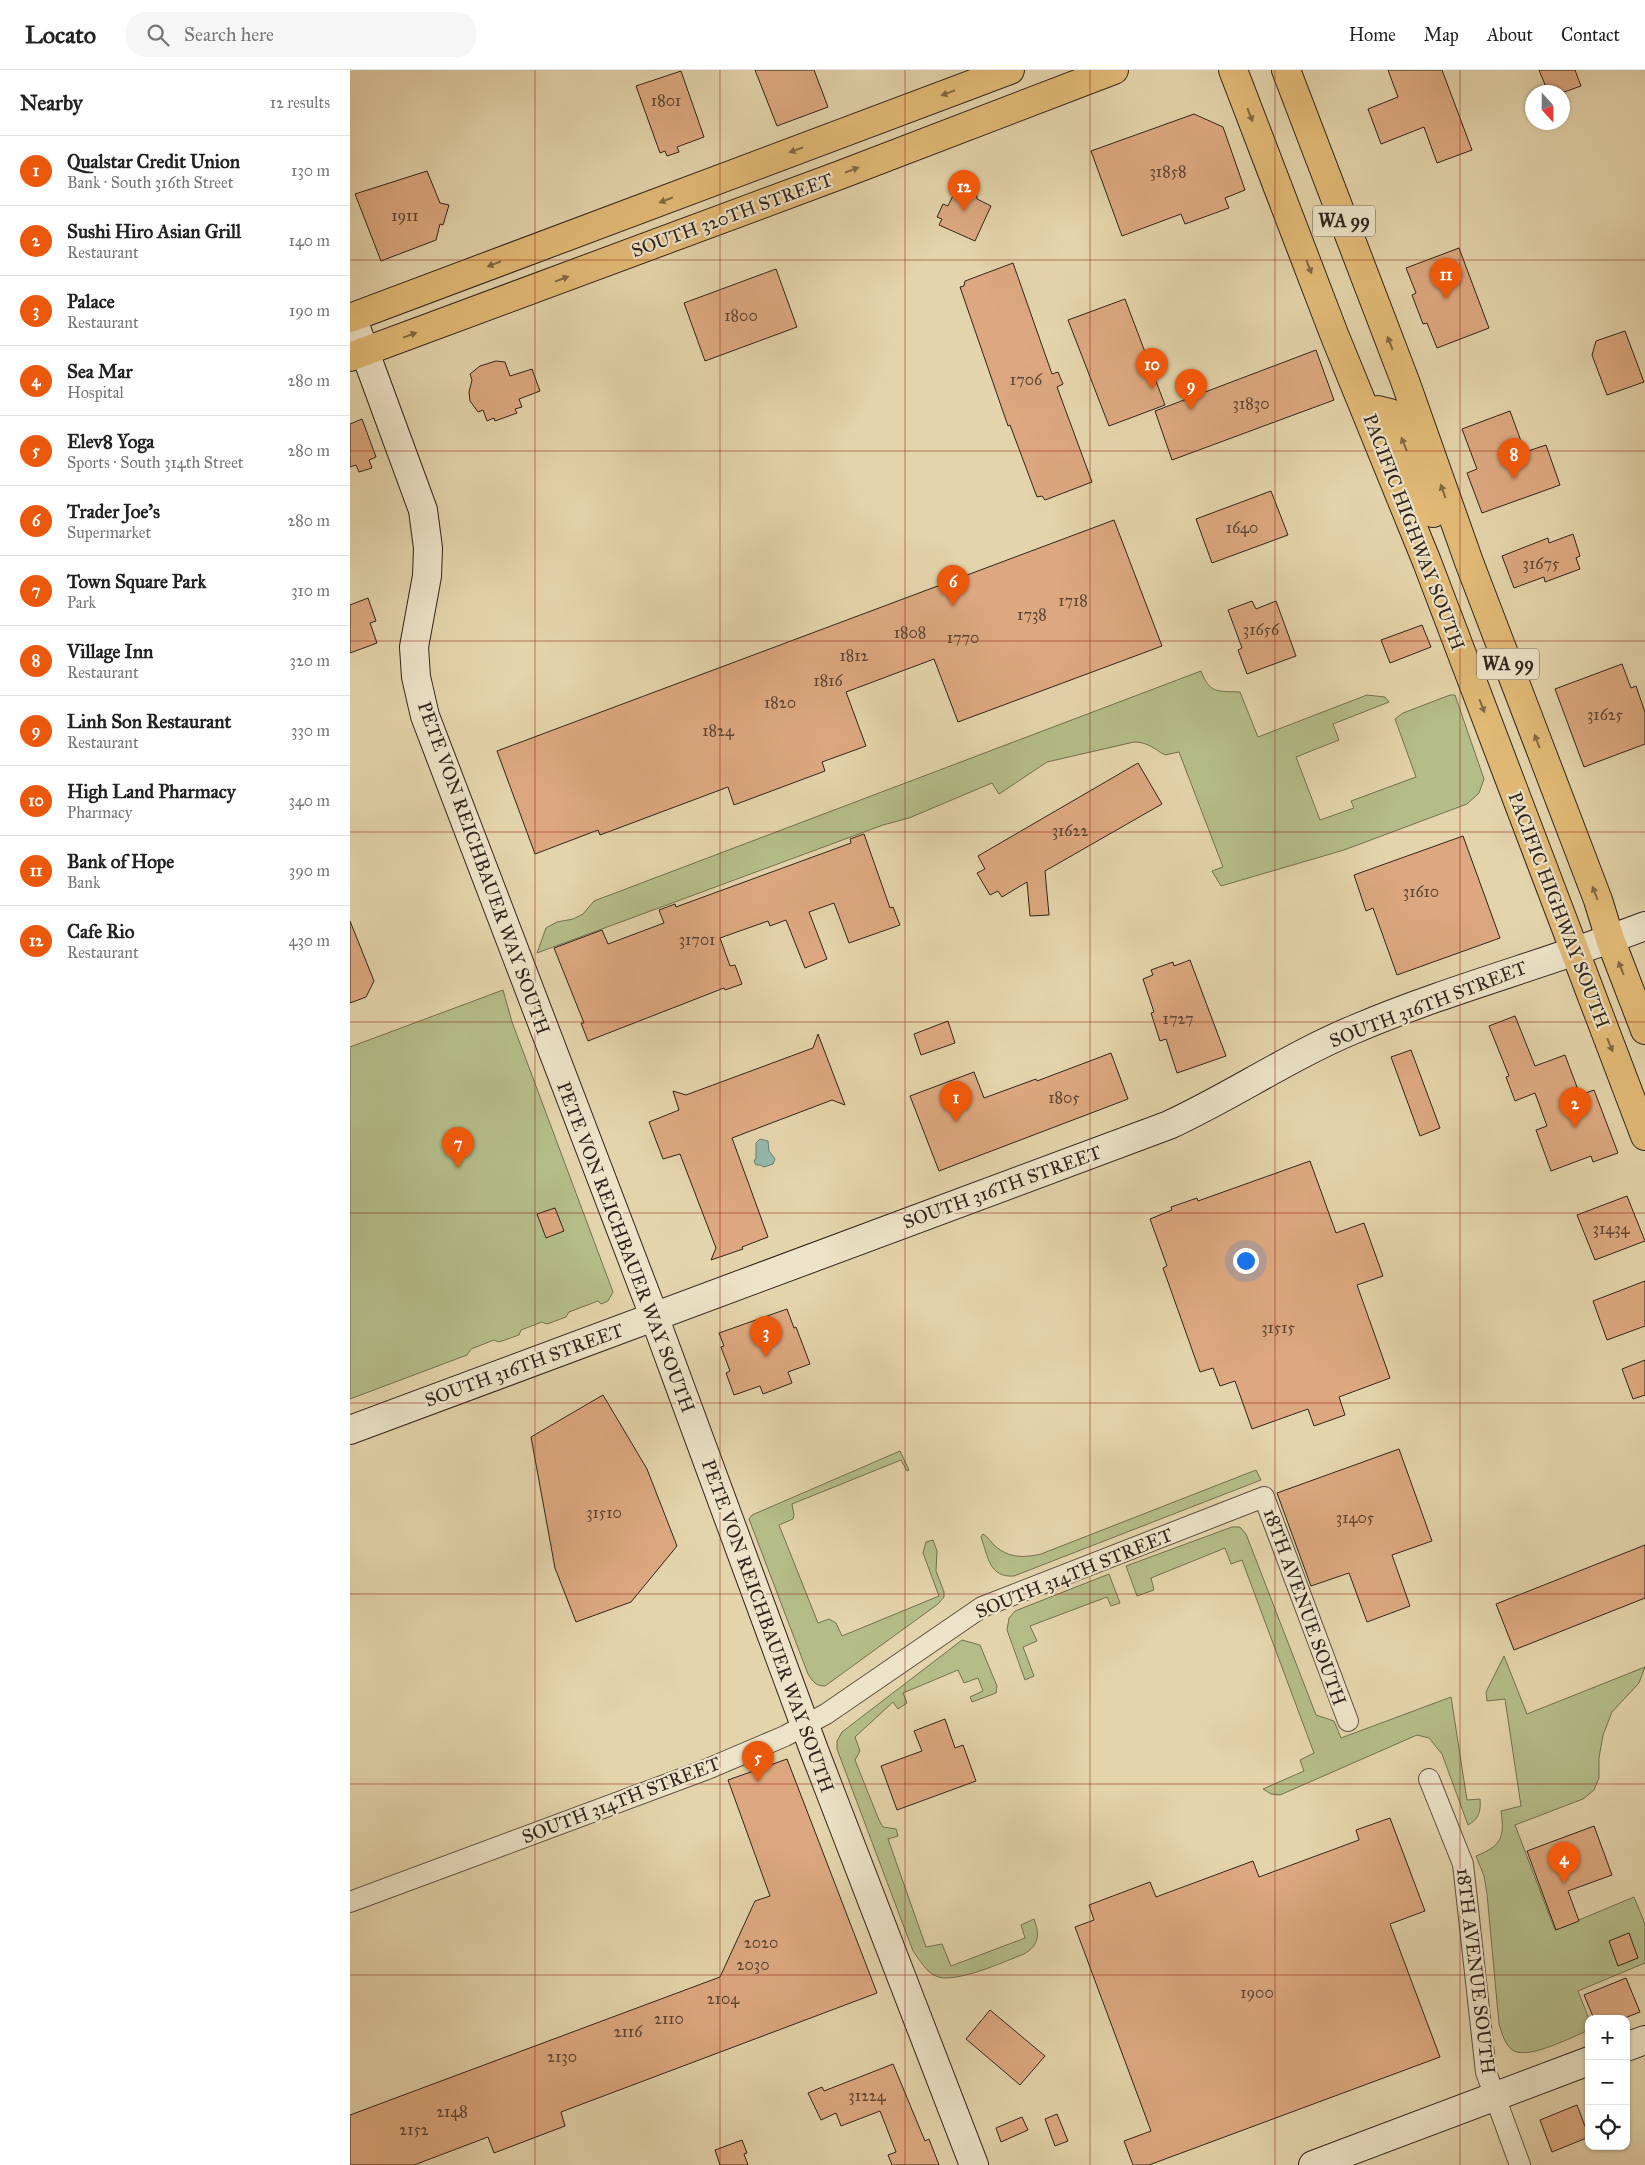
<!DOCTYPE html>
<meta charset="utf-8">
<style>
:root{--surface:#fff;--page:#f6f6f6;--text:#222;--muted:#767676;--line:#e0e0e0;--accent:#ea580c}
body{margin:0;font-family:"IM FELL Great Primer",serif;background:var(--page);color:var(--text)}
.controls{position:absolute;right:15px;bottom:15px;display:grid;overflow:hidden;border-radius:10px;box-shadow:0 1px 4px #0004}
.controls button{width:45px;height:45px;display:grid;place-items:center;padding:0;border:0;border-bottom:1px solid var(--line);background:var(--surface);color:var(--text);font:25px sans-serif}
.compass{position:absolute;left:1175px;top:15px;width:45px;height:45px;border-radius:50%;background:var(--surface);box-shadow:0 1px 4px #0004;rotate:159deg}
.you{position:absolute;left:895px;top:1190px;width:18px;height:18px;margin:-12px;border:4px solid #fff;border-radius:50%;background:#1a73e8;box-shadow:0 0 0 8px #1a73e833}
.badge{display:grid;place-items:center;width:32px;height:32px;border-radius:50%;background:var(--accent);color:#fff;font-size:16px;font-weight:700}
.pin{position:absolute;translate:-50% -41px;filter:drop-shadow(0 1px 2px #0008)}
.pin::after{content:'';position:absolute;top:26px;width:18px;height:15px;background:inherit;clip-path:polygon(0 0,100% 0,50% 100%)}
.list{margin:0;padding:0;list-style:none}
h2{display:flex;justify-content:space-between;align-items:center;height:65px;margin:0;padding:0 20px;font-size:21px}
h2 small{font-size:16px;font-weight:400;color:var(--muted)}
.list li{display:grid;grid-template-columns:32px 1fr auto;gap:15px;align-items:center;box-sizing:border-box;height:70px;padding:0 20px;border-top:1px solid var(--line)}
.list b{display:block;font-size:19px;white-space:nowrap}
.list p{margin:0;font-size:16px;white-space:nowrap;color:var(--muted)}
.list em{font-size:16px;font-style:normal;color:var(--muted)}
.icon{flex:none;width:28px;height:28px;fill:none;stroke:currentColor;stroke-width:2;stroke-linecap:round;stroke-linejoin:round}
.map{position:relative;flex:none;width:1295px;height:2095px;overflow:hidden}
header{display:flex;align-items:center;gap:30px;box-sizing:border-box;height:70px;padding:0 25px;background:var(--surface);border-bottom:1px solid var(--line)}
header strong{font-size:24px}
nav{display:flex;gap:28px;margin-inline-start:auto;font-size:18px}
.search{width:350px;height:45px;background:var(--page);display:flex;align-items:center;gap:12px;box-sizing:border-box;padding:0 18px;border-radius:20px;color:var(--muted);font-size:19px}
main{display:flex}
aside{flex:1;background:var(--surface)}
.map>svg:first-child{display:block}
.green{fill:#b4bd89;stroke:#727052}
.water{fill:#95b8ac;stroke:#6d7d72}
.building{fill:#dda87f;stroke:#31241c}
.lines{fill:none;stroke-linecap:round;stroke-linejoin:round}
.street-casing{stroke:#5e5040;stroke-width:22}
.secondary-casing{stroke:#31241c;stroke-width:30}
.primary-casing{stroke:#31241c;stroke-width:30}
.street{stroke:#ede3c8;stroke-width:20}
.secondary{stroke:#ede3c8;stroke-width:28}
.primary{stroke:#e2ba76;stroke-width:28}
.oneway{fill:#816844}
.grid{fill:none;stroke:#8f2418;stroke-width:1;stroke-opacity:0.55}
.labels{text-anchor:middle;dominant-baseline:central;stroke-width:4.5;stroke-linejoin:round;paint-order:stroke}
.number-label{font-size:16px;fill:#5c4535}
.shield{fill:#ede3c8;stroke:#695d50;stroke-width:1}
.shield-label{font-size:18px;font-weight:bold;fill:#31241c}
.street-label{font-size:19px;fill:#31241c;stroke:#ede3c8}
</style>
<header>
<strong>Locato</strong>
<div class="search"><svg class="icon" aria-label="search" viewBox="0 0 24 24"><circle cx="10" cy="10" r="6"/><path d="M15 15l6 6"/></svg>Search here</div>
<nav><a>Home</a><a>Map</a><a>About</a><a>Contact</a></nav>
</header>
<main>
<aside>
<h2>Nearby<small>12 results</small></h2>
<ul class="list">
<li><span class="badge">1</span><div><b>Qualstar Credit Union</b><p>Bank · South 316th Street</p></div><em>130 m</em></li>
<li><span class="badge">2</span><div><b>Sushi Hiro Asian Grill</b><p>Restaurant</p></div><em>140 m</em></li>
<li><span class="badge">3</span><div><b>Palace</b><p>Restaurant</p></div><em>190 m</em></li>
<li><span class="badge">4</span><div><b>Sea Mar</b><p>Hospital</p></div><em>280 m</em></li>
<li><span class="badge">5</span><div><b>Elev8 Yoga</b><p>Sports · South 314th Street</p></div><em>280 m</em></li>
<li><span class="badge">6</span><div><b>Trader Joe's</b><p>Supermarket</p></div><em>280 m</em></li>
<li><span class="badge">7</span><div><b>Town Square Park</b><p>Park</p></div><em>310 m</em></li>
<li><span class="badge">8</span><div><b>Village Inn</b><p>Restaurant</p></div><em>320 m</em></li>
<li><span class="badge">9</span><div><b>Linh Son Restaurant</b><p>Restaurant</p></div><em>330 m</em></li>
<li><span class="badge">10</span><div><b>High Land Pharmacy</b><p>Pharmacy</p></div><em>340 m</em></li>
<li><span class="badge">11</span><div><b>Bank of Hope</b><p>Bank</p></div><em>390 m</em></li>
<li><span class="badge">12</span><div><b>Cafe Rio</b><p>Restaurant</p></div><em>430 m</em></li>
</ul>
</aside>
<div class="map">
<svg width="1295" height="2095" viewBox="0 0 1295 2095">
<rect width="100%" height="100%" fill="#e4d4ab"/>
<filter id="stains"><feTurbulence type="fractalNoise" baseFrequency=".004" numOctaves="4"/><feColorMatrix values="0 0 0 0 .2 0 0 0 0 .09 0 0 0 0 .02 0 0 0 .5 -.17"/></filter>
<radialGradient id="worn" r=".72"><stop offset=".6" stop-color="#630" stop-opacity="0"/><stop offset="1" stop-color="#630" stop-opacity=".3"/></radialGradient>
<g class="green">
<path d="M 851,601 C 860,624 867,621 890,622 L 908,667 L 1017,625 L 1035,627 L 1039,632 L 983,654 L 989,670 L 946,687 L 970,750 L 1004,738 L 1001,731 L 1066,707 L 1045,649 L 1053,643 L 1100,625 L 1105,625 L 1134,709 L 1129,723 L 1117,734 L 994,780 L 871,816 L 862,801 L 873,797 L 829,682 L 815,685 C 804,679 798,672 784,672 L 697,692 L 649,724 L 642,713 L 559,748 L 533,755 L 187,883 L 196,858 L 207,852 L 223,849 L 233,844 L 244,831 Z"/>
<polygon points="153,920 162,952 263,1222 258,1231 251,1234 248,1231 219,1242 216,1247 197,1254 192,1252 171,1260 169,1265 149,1272 144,1270 121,1279 117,1285 0,1329 0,977"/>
<path d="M 550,1381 L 559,1400 L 557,1401 L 551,1390 L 442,1434 L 444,1445 L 443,1449 L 429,1455 L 468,1553 L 479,1549 L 486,1553 L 492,1566 L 589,1526 L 573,1483 L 576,1472 L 583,1470 L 587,1481 L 586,1501 L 594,1522 L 594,1527 L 588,1534 L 475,1616 C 466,1616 463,1612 458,1604 L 399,1449 L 402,1445 Z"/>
<path d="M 906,1400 L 911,1410 L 664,1506 C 639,1508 638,1486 631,1467 L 633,1464 C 638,1467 641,1472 645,1476 C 659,1488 673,1488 691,1484 Z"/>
<path d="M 882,1457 L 890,1457 L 896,1464 L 966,1645 L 984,1651 L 991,1668 L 1101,1627 L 1117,1730 L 1130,1729 C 1131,1741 1129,1749 1118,1755 L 1092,1684 L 1079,1668 L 1067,1665 L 930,1725 L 921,1724 L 913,1719 L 954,1701 L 950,1690 L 964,1683 L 892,1490 L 881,1494 L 875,1478 L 801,1508 L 804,1520 L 787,1526 L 776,1496 Z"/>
<polygon points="759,1504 770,1533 761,1536 757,1527 680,1556 687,1571 673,1577 684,1606 675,1610 657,1560 659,1548 665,1541"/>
<path d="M 612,1570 L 630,1575 L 647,1616 L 646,1623 L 622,1632 L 620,1627 L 633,1621 L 628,1608 L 614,1613 L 608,1600 L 553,1623 L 557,1633 L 548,1639 L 543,1632 L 505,1667 L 510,1681 L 505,1690 L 529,1750 L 533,1757 L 546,1759 L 548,1766 L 538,1769 L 576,1877 L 592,1874 L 601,1896 L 675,1868 L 671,1855 L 684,1849 C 690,1865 689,1875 674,1884 C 656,1891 603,1915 586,1906 C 576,1902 569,1889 563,1881 L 487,1679 L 487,1671 L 492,1662 Z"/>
<path d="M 1154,1586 L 1177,1644 L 1295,1597 L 1289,1613 L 1262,1642 L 1253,1665 L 1249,1688 L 1249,1708 L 1244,1720 L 1233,1729 L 1165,1755 L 1205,1860 L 1284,1827 L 1295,1854 L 1295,1893 L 1228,1921 L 1239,1949 L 1239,1960 C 1222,1967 1180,1989 1164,1981 C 1155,1976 1152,1963 1149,1954 L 1137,1824 L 1134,1806 L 1126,1786 C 1151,1776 1155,1768 1151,1741 L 1171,1736 L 1155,1629 L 1137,1631 L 1136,1622 Z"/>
</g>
<polygon class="water" points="410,1069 418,1071 419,1081 425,1089 423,1094 414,1097 410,1095 406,1095 404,1091 406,1088 406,1073"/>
<g class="building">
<polygon points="405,0 464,0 478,37 427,56"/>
<polygon points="1038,0 1092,0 1122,80 1087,93 1074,57 1031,74 1018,39 1048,27"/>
<polygon points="1189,0 1225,0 1231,16 1214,22 1198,22"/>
<polygon points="331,1 354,67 327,77 329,82 317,86 315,81 310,83 286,16"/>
<polygon points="844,44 873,57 895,120 875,128 879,138 835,154 831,144 772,166 741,81"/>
<polygon points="77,101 90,133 99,135 93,155 90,154 86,170 31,191 5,124"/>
<polygon points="625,108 627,129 641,136 625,171 589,155 592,149 587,147 593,134 598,136 609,113"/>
<polygon points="1109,178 1139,258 1087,278 1077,253 1073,254 1062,225 1066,223 1056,198"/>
<polygon points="663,193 702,304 708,302 713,314 707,317 742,412 695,430 692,426 687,427 660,355 658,356 610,217 614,216 615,211"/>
<polygon points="426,199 447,257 355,291 334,233"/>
<polygon points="775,229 815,335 759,356 718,250"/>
<polygon points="1275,261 1294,312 1257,325 1242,285 1246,271"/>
<polygon points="966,280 984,330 822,390 805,341"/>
<polygon points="146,291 155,292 160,306 182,299 190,321 169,329 172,337 165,339 167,343 145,351 144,348 137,351 133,340 128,342 120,331 119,322 122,310 120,304 130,296"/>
<polygon points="1160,341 1175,382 1196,375 1210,415 1132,443 1117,403 1127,399 1112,359"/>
<polygon points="12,349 26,387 19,390 22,398 9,402 6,395 0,397 0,354"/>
<polygon points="921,421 938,465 862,493 846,449"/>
<polygon points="764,450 812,576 608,652 584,589 496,622 516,676 472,692 475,701 384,735 378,717 250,765 248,760 185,784 147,681"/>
<polygon points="1223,464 1230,486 1226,488 1230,499 1195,512 1194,507 1164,518 1152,486 1198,468 1199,473"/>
<polygon points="18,528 26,551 20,553 27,573 0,583 0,535"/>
<polygon points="902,531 906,539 926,531 946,586 897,604 888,580 892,578 878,540"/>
<polygon points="1072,555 1081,577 1040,593 1031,570"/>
<polygon points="1272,594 1281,618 1286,616 1295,642 1295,674 1234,697 1205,619"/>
<polygon points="788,693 812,734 695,801 699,845 680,846 677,812 652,827 648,821 640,825 627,803 635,799 628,786"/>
<polygon points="514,764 540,838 543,837 550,855 499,873 484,833 459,842 477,889 455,898 436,850 420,856 418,851 370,868 380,896 385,895 392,914 375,920 374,918 238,971 231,953 234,953 204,878 252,860 258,874 314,853 309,840 325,834 326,837 501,773 500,769"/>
<polygon points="1113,766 1150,868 1047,905 1023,838 1016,841 1004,805"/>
<polygon points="0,851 24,911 16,927 0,933"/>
<polygon points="840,890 876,986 827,1003 816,969 810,971 801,943 804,942 793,909 803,905 801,900 823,892 824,896"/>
<polygon points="1165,946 1185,996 1215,985 1230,1025 1244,1020 1268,1083 1243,1092 1241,1086 1201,1101 1186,1060 1197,1056 1185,1023 1165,1031 1156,1007 1159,1006 1139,956"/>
<polygon points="598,951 605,973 571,985 564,964"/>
<polygon points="468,964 495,1035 482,1030 382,1068 418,1167 392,1177 393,1179 361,1190 366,1178 330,1084 313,1089 299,1052 329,1040 323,1021 336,1025 463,978"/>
<polygon points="1061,980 1090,1058 1070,1066 1041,987"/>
<polygon points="761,983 778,1029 589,1101 560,1026 624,1002 634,1028 686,1009 687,1011"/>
<polygon points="960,1091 986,1163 1014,1153 1033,1206 1007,1215 1040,1308 989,1327 995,1345 964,1356 958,1339 902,1359 885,1311 870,1316 863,1298 850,1302 813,1198 817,1196 800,1149 822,1140 821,1137 847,1128 848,1131"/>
<polygon points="1277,1126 1295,1171 1245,1190 1227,1145"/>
<polygon points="205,1138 214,1161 196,1168 187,1144"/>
<polygon points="1295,1211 1295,1256 1257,1270 1243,1231"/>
<polygon points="437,1239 444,1258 446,1257 460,1294 438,1302 442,1313 413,1324 410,1316 384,1325 376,1303 380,1301 371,1277 374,1276 369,1263"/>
<polygon points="1295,1290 1295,1325 1283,1329 1272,1299"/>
<polygon points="253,1325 297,1399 327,1476 281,1532 226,1552 205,1498 181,1367"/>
<polygon points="1049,1379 1082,1471 1042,1485 1060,1536 1017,1552 999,1503 961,1516 927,1423"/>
<polygon points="1295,1475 1295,1528 1164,1580 1146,1534"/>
<polygon points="595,1649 605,1678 613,1675 626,1711 547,1740 531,1696 572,1681 564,1661"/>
<polygon points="437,1689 527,1923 211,2042 215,2056 144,2083 138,2067 64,2095 0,2095 0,2045 370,1907 405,1831 420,1826 378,1710"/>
<polygon points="1040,1748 1075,1841 1040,1854 1090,1987 799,2095 783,2095 774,2071 801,2061 725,1857 744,1850 739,1835 800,1812 806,1827 903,1791 909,1807 1009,1770 1006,1760"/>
<polygon points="1244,1756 1262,1805 1218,1821 1229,1851 1206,1860 1177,1781"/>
<polygon points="1279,1863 1288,1888 1268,1896 1259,1871"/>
<polygon points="1276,1908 1290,1942 1272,1949 1244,1949 1234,1925"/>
<polygon points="640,1940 695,1986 670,2015 616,1969"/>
<polygon points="543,1994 575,2071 579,2069 589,2095 542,2095 538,2085 546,2082 530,2041 491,2056 486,2043 471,2050 458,2023 472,2017 474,2021"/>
<polygon points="1227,2035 1239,2067 1202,2082 1190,2050"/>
<polygon points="707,2044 718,2071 705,2076 695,2049"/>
<polygon points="672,2047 678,2060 651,2072 646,2058"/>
<polygon points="392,2070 397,2083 394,2084 398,2095 370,2095 365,2080"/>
</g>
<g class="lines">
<defs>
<g id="street">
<polyline points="1079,1709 1113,1794 1136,2002 1170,2095"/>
<polyline points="0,1832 355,1700 435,1666 476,1644 632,1537 914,1427 998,1651"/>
</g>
<g id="secondary">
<polyline points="2,247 73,440 78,478 77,506 64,577 66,607 75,646 304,1246 464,1680 624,2095"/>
<path d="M 0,1360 L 819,1055 C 882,1026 940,986 1005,959 C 1099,919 1199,893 1295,856"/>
<polyline points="1276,1977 1295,1970"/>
<polyline points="963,2095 1239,1991"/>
</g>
<g id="primary">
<polyline points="883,0 984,264 1077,492 1295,1066"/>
<polyline points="936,0 1055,311 1119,492 1248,830 1260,869 1295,960"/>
<polyline points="0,248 660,0"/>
<polyline points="0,287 490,105 764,0"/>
<polyline points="1018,343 1028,340 1040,343 1046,352 1083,443"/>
</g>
</defs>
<use href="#street" class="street-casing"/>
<use href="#secondary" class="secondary-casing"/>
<use href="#primary" class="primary-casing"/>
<use href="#street" class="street"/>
<use href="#secondary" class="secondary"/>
<use href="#primary" class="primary"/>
</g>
<defs><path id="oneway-solid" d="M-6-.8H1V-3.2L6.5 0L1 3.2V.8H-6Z" transform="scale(1.25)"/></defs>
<g class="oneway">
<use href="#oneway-solid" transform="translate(598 23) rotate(160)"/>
<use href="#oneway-solid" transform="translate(900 45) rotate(69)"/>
<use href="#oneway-solid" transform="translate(446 80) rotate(160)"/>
<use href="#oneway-solid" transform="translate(502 100) rotate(-21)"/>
<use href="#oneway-solid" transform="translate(316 130) rotate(159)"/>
<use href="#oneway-solid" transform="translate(144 194) rotate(159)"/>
<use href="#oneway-solid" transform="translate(959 197) rotate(69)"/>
<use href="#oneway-solid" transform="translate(212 209) rotate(-21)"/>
<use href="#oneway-solid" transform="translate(60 265) rotate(-20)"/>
<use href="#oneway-solid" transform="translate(1040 273) rotate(-111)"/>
<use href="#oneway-solid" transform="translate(1054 374) rotate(-112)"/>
<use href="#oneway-solid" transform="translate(1093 421) rotate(-110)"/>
<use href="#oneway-solid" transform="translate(1132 636) rotate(69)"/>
<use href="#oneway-solid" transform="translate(1187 671) rotate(-111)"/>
<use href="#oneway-solid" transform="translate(1245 823) rotate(-111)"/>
<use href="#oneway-solid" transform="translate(1271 898) rotate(-111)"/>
<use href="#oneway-solid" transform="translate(1260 975) rotate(68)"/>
</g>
<path class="grid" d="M 185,0 L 185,2095M 370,0 L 370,2095M 555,0 L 555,2095M 740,0 L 740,2095M 925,0 L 925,2095M 1110,0 L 1110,2095M 0,190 L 1295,190M 0,381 L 1295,381M 0,571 L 1295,571M 0,762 L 1295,762M 0,952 L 1295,952M 0,1143 L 1295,1143M 0,1333 L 1295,1333M 0,1524 L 1295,1524M 0,1714 L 1295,1714M 0,1905 L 1295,1905"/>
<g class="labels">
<g class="number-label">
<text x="316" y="30">1801</text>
<text x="818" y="101">31858</text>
<text x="55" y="145">1911</text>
<text x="391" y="245">1800</text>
<text x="676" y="309">1706</text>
<text x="901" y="333">31830</text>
<text x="892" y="457">1640</text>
<text x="1191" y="493">31675</text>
<text x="723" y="530">1718</text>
<text x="682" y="544">1738</text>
<text x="911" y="559">31656</text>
<text x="560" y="562">1808</text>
<text x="613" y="567">1770</text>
<text x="504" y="585">1812</text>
<text x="478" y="610">1816</text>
<text x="430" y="632">1820</text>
<text x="1255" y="644">31625</text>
<text x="368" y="660">1824</text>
<text x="720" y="760">31622</text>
<text x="1071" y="821">31610</text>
<text x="347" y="869">31701</text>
<text x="828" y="948">1727</text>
<text x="714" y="1027">1805</text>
<text x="1261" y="1158">31434</text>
<text x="928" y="1257">31515</text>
<text x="254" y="1442">31510</text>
<text x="1005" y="1447">31405</text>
<text x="411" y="1872">2020</text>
<text x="403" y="1894">2030</text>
<text x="907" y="1922">1900</text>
<text x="373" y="1928">2104</text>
<text x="319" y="1948">2110</text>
<text x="278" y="1961">2116</text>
<text x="212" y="1986">2130</text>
<text x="517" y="2025">31224</text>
<text x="102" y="2041">2148</text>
<text x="64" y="2059">2152</text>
</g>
<g class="shield">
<rect x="963" y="135.5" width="62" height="31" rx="4"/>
<rect x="1127" y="578.5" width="62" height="31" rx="4"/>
</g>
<g class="shield-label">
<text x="994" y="151">WA 99</text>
<text x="1158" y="594">WA 99</text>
</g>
<g class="street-label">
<text transform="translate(382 145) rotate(-20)">SOUTH 320TH STREET</text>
<text transform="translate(1064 462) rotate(69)">PACIFIC HIGHWAY SOUTH</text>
<text transform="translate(134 798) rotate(70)">PETE VON REICHBAUER WAY SOUTH</text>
<text transform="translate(1209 840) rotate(69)">PACIFIC HIGHWAY SOUTH</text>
<text transform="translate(1078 934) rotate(-21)">SOUTH 316TH STREET</text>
<text transform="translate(652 1117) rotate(-20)">SOUTH 316TH STREET</text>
<text transform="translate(276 1177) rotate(69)">PETE VON REICHBAUER WAY SOUTH</text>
<text transform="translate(174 1295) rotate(-20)">SOUTH 316TH STREET</text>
<text transform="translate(724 1503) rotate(-22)">SOUTH 314TH STREET</text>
<text transform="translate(955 1537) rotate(70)">18TH AVENUE SOUTH</text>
<text transform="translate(418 1556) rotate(70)">PETE VON REICHBAUER WAY SOUTH</text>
<text transform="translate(271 1730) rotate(-21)">SOUTH 314TH STREET</text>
<text transform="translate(1126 1901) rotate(83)">18TH AVENUE SOUTH</text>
</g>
</g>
<rect width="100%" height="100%" filter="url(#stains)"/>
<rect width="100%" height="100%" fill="url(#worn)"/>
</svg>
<div class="controls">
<button>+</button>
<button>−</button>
<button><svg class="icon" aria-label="locate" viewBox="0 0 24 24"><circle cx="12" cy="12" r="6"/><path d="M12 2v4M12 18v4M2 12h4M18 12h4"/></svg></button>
</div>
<svg class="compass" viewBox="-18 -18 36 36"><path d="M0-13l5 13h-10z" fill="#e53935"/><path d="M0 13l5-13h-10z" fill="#767676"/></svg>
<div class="you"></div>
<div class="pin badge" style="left:606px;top:1052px">1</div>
<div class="pin badge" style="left:1225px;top:1058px">2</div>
<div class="pin badge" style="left:416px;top:1287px">3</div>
<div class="pin badge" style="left:1214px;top:1813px">4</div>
<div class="pin badge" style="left:408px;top:1712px">5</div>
<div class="pin badge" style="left:603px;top:536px">6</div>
<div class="pin badge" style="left:108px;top:1098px">7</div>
<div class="pin badge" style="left:1164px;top:409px">8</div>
<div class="pin badge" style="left:841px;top:340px">9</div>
<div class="pin badge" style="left:802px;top:319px">10</div>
<div class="pin badge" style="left:1096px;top:229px">11</div>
<div class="pin badge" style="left:614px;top:141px">12</div>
</div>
</main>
